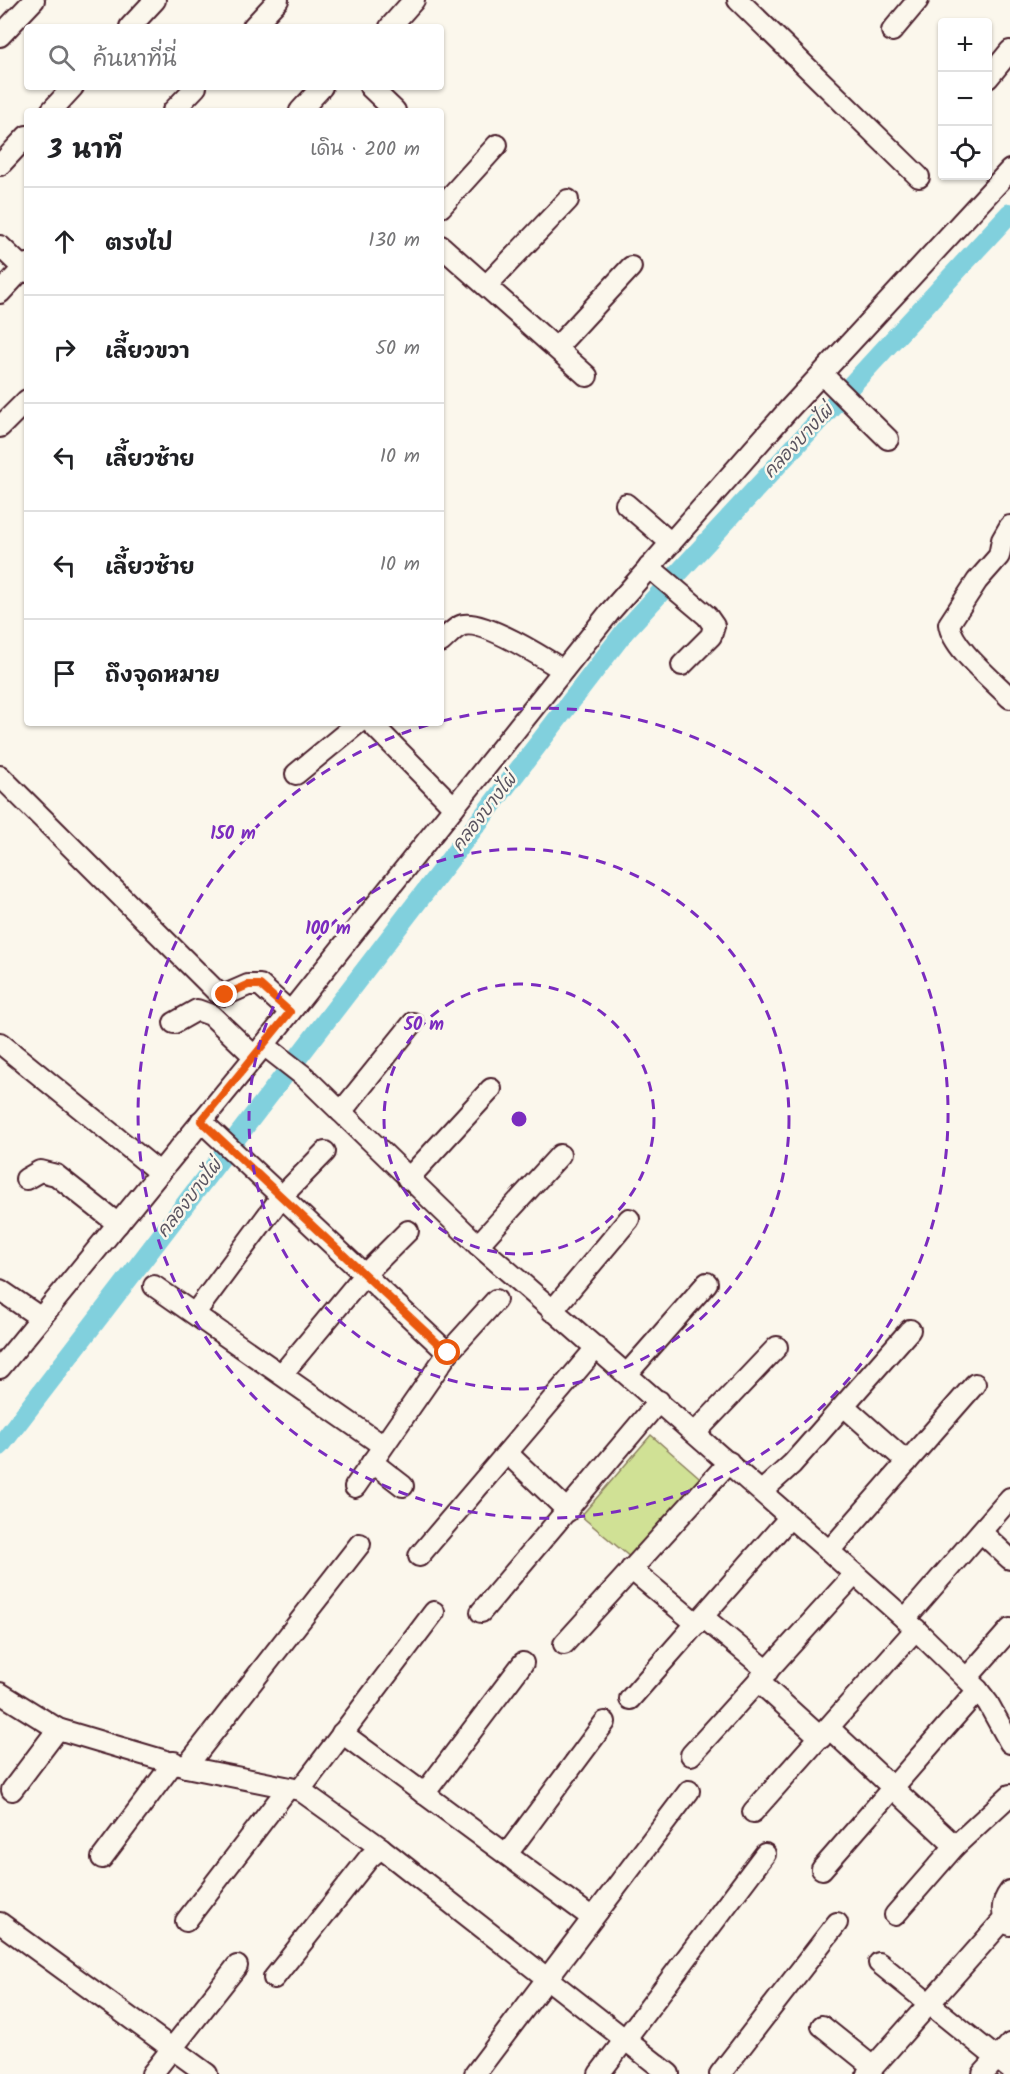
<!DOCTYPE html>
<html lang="th">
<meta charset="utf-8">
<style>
:root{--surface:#fff;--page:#f6f6f6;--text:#202124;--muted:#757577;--line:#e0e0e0}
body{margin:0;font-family:Kalam,"Playpen Sans Thai",sans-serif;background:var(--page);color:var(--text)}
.controls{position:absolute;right:18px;top:18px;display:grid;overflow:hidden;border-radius:6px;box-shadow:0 2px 4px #0004}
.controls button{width:54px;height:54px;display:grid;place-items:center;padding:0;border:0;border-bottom:2px solid var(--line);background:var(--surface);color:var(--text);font:30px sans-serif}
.stop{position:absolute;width:18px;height:18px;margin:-14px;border:4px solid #ea580c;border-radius:50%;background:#fff}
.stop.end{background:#ea580c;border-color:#fff;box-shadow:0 2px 6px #0008}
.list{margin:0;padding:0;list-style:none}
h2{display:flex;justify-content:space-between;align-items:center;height:78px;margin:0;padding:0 24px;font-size:26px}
h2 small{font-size:20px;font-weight:400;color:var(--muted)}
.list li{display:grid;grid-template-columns:39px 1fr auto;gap:18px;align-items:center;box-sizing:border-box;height:108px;padding:0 24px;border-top:2px solid var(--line)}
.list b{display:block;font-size:22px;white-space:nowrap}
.list em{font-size:20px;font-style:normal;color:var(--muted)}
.icon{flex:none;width:33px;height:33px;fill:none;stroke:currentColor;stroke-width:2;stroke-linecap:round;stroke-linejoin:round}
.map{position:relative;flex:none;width:1010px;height:2074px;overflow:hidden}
.search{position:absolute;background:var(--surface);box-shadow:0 2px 4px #0004;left:24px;top:24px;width:420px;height:66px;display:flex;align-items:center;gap:15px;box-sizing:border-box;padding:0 21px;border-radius:6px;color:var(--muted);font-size:22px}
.panel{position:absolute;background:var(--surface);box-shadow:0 2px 4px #0004;left:24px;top:108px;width:420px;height:618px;border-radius:6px}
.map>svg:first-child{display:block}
.green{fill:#d0e195;stroke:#8d8060;stroke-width:1.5}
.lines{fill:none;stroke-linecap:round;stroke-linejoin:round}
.canal{stroke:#81d0dd;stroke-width:20}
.minor-casing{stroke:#4a1f2b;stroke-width:24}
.minor{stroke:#fbf7ec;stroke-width:20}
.route{stroke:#ea580c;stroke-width:8}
.ring{fill:none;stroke:#7b2cbf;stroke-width:3;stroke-dasharray:10 8}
.labels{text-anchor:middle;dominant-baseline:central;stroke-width:5;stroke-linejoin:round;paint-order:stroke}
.water-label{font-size:18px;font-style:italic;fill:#5a5460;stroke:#fbf7ec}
.centre{fill:#7b2cbf;stroke:#fbf7ec;stroke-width:3}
.ring-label{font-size:18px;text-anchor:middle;font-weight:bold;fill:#7b2cbf;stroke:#fbf7ec;stroke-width:5;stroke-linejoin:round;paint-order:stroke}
</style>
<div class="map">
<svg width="1010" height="2074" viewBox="0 0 1010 2074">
<rect width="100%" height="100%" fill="#fbf7ec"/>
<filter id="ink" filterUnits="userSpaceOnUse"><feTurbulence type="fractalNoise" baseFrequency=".0167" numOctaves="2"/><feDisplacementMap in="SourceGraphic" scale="12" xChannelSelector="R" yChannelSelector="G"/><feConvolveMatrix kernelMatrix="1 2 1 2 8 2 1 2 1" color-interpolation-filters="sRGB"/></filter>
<g filter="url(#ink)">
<polygon class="green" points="651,1435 706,1483 637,1563 581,1516"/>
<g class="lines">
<polyline class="canal" points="0,1446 625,631 1010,213"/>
<defs>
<g id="minor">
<polyline points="738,0 919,177"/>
<polyline points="130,27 155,0"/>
<polyline points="253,27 278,0"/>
<polyline points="390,27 414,0"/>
<polyline points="892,31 918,0"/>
<polyline points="0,36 34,0"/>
<polyline points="988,78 1010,51"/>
<polyline points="370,87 395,111"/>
<polyline points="51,111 73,87"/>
<polyline points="173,111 196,87"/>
<polyline points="300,111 322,87"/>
<polyline points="0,165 27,136"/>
<polyline points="441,207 497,145"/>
<polyline points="0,246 27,272"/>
<polyline points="441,246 587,376"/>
<polyline points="487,285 568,200"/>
<polyline points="0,293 27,264"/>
<polyline points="557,347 631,267"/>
<polyline points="822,374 888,439"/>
<polyline points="0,427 27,400"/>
<polyline points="626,504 671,543"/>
<path d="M 1010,526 L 1002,540 L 999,556 L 977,581 L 949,624 C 952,648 993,680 1010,698"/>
<polyline points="649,567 707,616 714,626 711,636 682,665"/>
<path d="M 441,642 C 447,637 455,627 463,625 C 484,620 544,658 563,670"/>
<polyline points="371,723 454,807"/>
<polyline points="296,774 358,723"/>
<polyline points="0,776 217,992 225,995 248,985 260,985 290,1012"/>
<polyline points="174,1023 197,1010 211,1015 254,1056"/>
<polyline points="0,1043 160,1173"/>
<polyline points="264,1045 305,1077 478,1245 829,1551 905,1619 978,1690 988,1703 1010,1743"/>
<polyline points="341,1112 413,1023"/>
<polyline points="201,1121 448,1353"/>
<polyline points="26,1179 40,1171 56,1175 118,1224"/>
<polyline points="408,1179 491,1089"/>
<polyline points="478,1245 560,1155"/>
<polyline points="154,1286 382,1445"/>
<polyline points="0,1290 41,1318"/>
<polyline points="552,1311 629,1219"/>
<polyline points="195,1313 282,1196 325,1152"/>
<polyline points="0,1368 264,1045 609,613 789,409 1010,170"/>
<polyline points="282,1374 365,1274 408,1231"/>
<polyline points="627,1374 707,1283"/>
<polyline points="844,1406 907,1462"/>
<polyline points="695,1433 777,1347"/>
<polyline points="507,1453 568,1511"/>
<polyline points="372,1462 403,1486"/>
<polyline points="355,1487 448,1353 496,1300"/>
<polyline points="762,1491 792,1464 910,1330"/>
<polyline points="981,1532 1010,1559"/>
<polyline points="829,1551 975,1384"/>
<polyline points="419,1556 597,1347"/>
<polyline points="631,1569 697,1624"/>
<polyline points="481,1612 659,1401"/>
<polyline points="703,1617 768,1671"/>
<polyline points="905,1619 1010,1498"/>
<polyline points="564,1644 729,1462"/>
<polyline points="967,1678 1010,1629"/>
<polyline points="758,1681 821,1738"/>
<polyline points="0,1693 58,1729 186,1767 300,1790 381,1848 669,2074"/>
<polyline points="630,1699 790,1517"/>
<polyline points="829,1728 955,1846"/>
<polyline points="342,1733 591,1917"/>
<polyline points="691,1755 855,1574"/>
<polyline points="186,1767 360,1544"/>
<polyline points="12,1790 58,1729"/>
<polyline points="300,1790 434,1612"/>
<polyline points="424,1794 523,1663"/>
<polyline points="753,1812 916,1629"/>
<polyline points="507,1854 605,1722"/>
<polyline points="102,1858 174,1762"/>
<polyline points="822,1869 978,1690"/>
<path d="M 1010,1891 C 1001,1903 1000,1914 1010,1925"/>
<polyline points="895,1915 955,1846 1010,1795"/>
<polyline points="186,1921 288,1788"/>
<polyline points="0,1923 207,2074"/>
<polyline points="879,1963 1010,2069"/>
<polyline points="274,1978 369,1858 381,1848"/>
<polyline points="822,2026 873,2067"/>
<polyline points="152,2074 237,1966"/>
<polyline points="475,2074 689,1791"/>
<polyline points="599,2074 765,1854"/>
<polyline points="720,2074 837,1923"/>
<polyline points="867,2074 1005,1918"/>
<polyline points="983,2074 1010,2044"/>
</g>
</defs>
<use href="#minor" class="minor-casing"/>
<use href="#minor" class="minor"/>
</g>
</g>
<g class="lines" filter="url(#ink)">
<polyline class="route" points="225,995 248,985 260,985 290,1012 201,1121 448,1353"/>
</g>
<g class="ring">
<circle cx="519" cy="1119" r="135"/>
<circle cx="519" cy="1119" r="270"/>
<path d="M442 721A405 405 0 1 1 431 724"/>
</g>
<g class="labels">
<g class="water-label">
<text transform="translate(799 442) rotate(-47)">คลองบางไผ่</text>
<text transform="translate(485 813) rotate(-52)">คลองบางไผ่</text>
<text transform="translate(190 1199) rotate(-52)">คลองบางไผ่</text>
</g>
</g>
<circle cx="519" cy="1119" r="9" class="centre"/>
<g class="ring-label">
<text x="233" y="839">150 m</text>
<text x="328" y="934">100 m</text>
<text x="424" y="1030">50 m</text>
</g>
</svg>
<div class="controls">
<button>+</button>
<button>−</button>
<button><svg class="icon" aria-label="locate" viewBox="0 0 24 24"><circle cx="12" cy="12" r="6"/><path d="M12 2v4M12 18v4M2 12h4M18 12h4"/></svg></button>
</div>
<div class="stop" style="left:448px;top:1353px"></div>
<div class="stop end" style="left:225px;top:995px"></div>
<div class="search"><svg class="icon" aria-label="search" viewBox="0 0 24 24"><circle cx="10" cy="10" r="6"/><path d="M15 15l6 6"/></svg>ค้นหาที่นี่</div>
<section class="panel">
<h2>3 นาที<small>เดิน · 200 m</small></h2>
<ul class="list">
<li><svg class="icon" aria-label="ahead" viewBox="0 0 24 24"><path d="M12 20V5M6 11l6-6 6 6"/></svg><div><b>ตรงไป</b></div><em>130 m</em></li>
<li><svg class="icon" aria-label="right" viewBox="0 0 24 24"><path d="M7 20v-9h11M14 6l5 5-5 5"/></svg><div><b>เลี้ยวขวา</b></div><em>50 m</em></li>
<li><svg class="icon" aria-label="left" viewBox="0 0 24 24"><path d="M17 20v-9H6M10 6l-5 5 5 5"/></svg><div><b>เลี้ยวซ้าย</b></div><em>10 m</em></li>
<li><svg class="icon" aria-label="left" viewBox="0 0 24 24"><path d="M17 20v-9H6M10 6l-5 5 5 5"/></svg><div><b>เลี้ยวซ้าย</b></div><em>10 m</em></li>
<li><svg class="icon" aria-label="arrive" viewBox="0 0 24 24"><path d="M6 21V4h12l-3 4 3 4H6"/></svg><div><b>ถึงจุดหมาย</b></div></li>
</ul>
</section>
</div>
